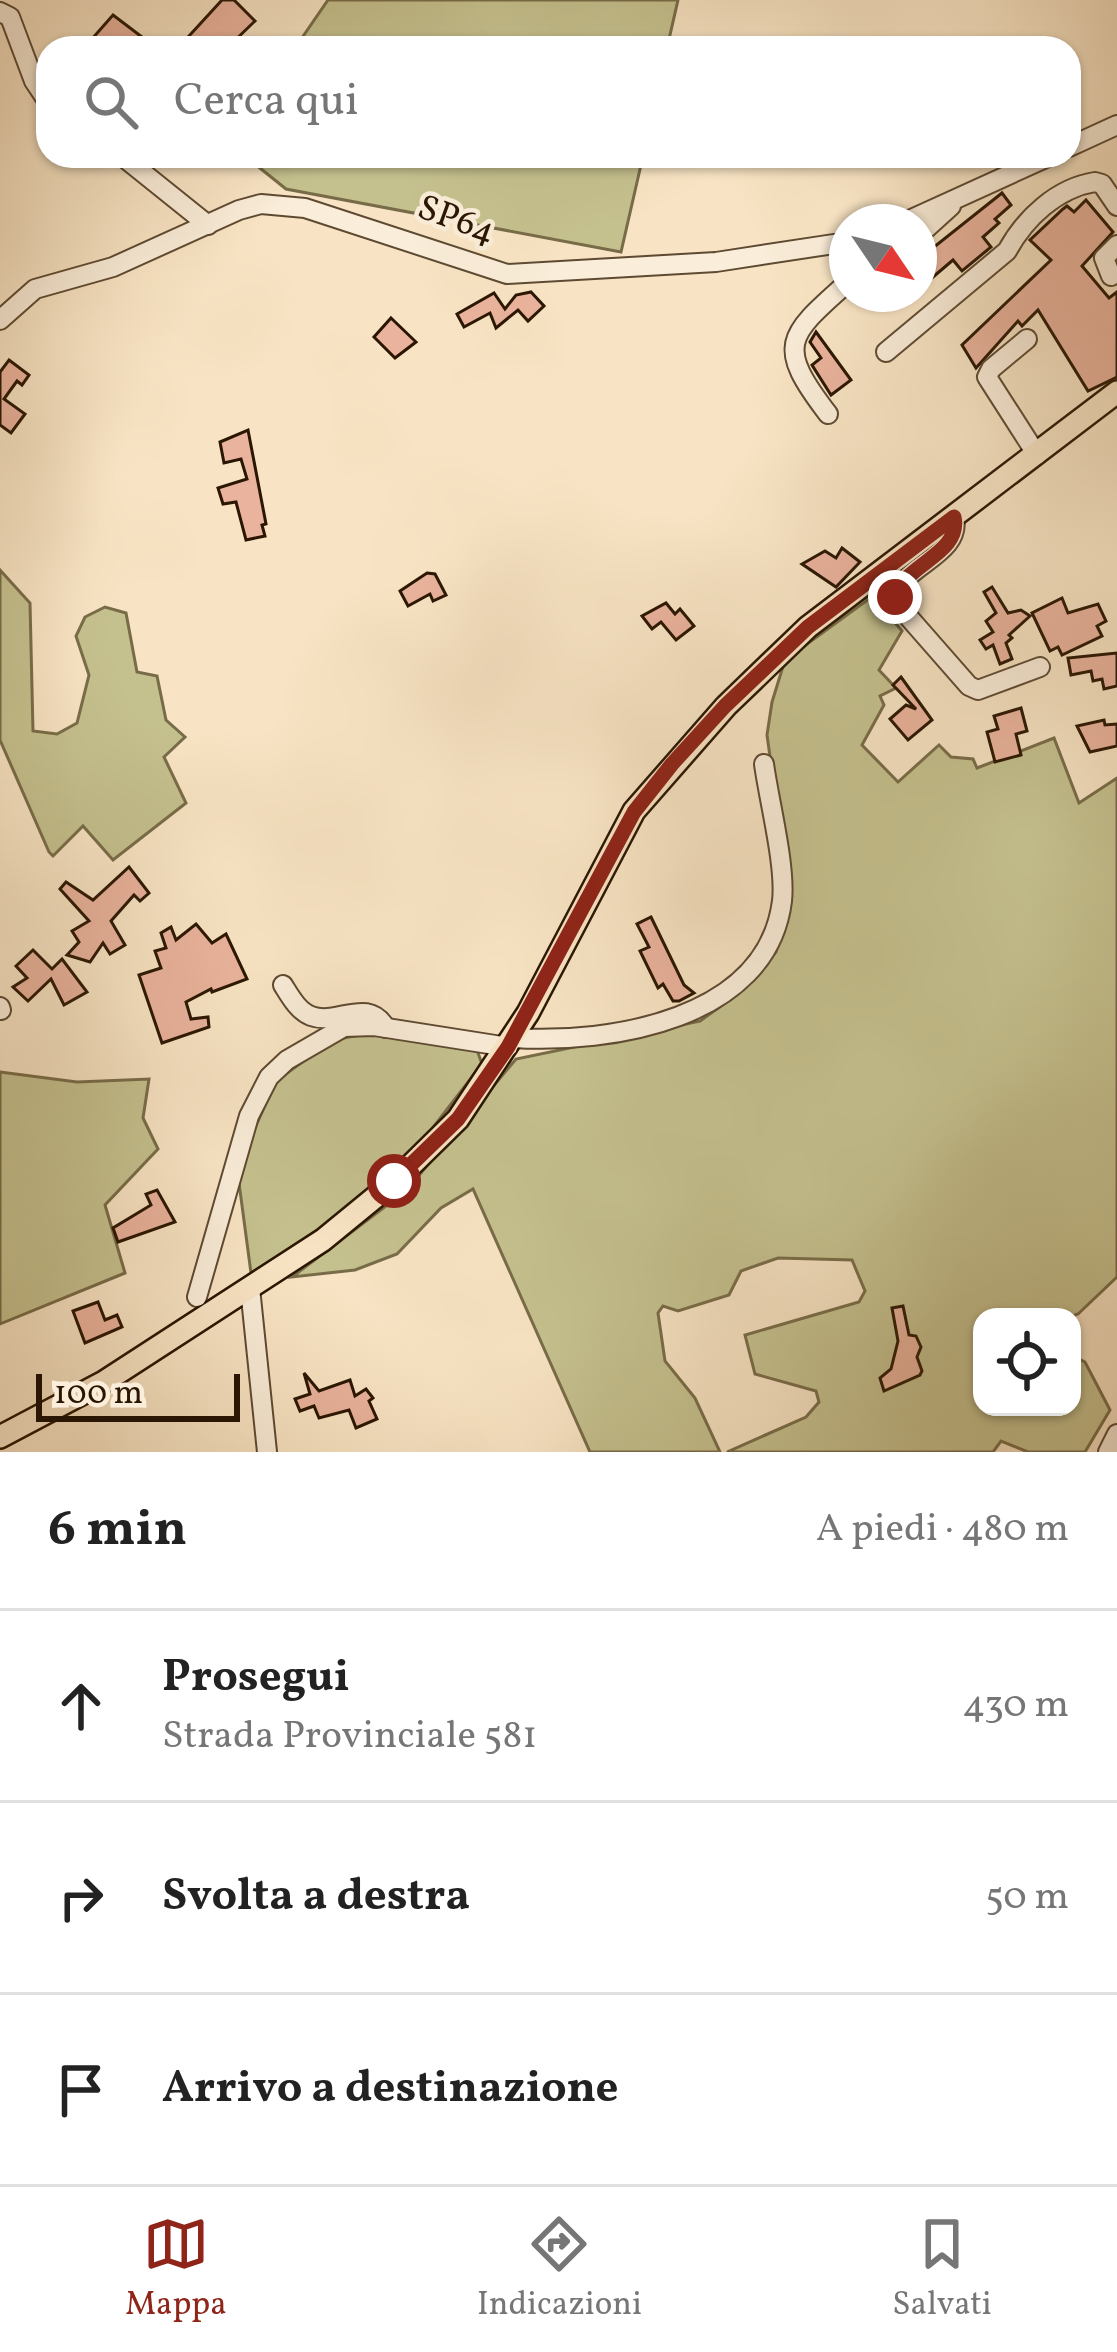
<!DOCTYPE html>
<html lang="it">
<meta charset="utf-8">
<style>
:root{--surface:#fff;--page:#f6f6f6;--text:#222;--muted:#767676;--line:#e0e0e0;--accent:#8f2418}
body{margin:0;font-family:Vollkorn,serif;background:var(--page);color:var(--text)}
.controls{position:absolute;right:36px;bottom:36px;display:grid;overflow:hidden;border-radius:24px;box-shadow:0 3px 9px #0004}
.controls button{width:108px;height:108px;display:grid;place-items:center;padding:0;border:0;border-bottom:3px solid var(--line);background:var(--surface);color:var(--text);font:60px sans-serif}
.compass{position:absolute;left:829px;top:204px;width:108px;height:108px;border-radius:50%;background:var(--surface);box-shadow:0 3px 9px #0004;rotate:125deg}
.scale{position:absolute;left:36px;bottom:30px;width:204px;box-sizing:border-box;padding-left:12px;border:6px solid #2a1602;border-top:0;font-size:33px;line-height:42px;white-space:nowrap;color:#2a1602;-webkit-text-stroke:9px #faedd9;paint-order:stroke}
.stop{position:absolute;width:36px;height:36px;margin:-27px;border:9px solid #8f2418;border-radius:50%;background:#fff}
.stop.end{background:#8f2418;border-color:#fff;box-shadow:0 3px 12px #0008}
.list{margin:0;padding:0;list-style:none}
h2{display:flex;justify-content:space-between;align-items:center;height:156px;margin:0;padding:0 48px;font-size:51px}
h2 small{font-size:39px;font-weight:400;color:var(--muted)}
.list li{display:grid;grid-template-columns:78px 1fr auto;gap:36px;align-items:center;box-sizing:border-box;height:192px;padding:0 48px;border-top:3px solid var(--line)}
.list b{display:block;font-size:45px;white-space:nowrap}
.list p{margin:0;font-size:39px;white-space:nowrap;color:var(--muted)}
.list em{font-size:39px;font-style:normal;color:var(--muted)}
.icon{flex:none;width:66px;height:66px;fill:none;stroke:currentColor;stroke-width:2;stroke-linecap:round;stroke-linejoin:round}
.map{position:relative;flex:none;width:1117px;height:1452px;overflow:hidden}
.search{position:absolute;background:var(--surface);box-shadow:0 3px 9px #0004;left:36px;right:36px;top:36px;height:132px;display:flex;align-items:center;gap:30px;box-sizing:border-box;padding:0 42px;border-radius:36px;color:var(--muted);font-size:45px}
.sheet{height:732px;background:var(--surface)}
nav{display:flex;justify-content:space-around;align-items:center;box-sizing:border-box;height:168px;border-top:3px solid var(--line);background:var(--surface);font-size:33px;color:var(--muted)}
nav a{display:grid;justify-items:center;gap:6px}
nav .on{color:var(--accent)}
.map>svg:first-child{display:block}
.green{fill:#c5c18f;stroke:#786c48;stroke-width:3}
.building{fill:#eab39d;stroke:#2a1602;stroke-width:3}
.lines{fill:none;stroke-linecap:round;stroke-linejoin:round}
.minor-casing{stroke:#5e4a32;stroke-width:22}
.major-casing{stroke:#2a1602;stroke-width:26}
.minor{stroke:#faedd9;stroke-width:18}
.major{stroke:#f8e4c4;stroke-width:21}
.route{stroke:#8f2418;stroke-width:15}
.labels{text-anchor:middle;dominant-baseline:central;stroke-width:9;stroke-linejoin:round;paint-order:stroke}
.street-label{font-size:36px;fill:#2a1602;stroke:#faedd9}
</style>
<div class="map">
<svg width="1117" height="1452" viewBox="0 0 1117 1452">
<rect width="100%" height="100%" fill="#f8e4c4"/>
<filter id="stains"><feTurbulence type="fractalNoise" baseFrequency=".00167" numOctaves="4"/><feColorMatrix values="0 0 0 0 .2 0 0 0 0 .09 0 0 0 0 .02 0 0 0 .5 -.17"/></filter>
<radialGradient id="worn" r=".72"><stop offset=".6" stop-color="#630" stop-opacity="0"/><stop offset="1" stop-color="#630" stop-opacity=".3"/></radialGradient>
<g class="green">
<polygon points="328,0 678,0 667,48 295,48"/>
<polygon points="245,156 643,156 621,252 286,189"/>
<polygon points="0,570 30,603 33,731 57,734 77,723 89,675 76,636 85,617 105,607 126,613 137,672 157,676 166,720 185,737 164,757 186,803 113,860 83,826 53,856 49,852 0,740"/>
<polygon points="873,596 902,631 879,670 896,688 880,696 884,705 862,745 898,782 939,745 951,757 973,759 977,768 1054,738 1079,803 1117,778 1117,1277 1078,1314 1070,1317 982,1317 982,1407 1072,1407 1073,1356 1085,1362 1110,1410 1085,1452 1028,1452 1001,1441 993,1452 727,1452 806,1417 819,1402 816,1391 755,1374 745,1335 859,1302 865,1291 852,1260 778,1258 741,1271 729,1295 678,1311 663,1306 658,1313 665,1361 695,1398 720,1452 590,1452 473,1189 441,1208 397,1254 355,1270 292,1277 406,1191 516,1059 700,1021 738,994 776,952 790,900 767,735 772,702 785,660"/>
<polygon points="370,1033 477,1050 482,1064 418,1147 341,1217 251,1273 237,1168 276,1081 333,1040"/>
<polygon points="0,1072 77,1082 149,1079 143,1118 158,1149 105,1205 125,1273 0,1324"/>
</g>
<g class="building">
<polygon points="222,0 234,0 255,21 227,48 178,48"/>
<polygon points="113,15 142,37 133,48 84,48"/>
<polygon points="1002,193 1011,205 995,219 999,223 983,237 991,247 962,271 953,260 919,289 919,259"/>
<polygon points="1086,200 1113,232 1082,266 1109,298 1117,292 1117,377 1088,391 1038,310 1022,326 1018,321 976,368 962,345 1051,260 1030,240 1063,209 1067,206 1074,212"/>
<polygon points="531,292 544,306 528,321 518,310 496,328 490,313 464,327 457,314 494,293 505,309 516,295"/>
<polygon points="391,318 416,342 395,358 374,337"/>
<polygon points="816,332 851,380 831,395 812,365 821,358 810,342"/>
<polygon points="9,360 29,375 22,385 17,381 4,399 25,414 11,433 0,425 0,372"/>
<polygon points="248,430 266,524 262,525 265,536 246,540 236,502 223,504 218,488 247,479 241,459 224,463 220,442"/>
<polygon points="842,548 860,562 836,587 802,564 825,551 836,558"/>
<polygon points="427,573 435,574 446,595 433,601 430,594 408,606 400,591"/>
<polygon points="992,587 1008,613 1021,610 1030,616 1009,635 1012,638 1006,643 1012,659 1000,664 993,645 986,649 980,640 993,632 986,621 996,613 984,592"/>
<polygon points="1062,598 1068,613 1098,604 1106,621 1097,626 1102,636 1062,655 1058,647 1050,651 1032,613"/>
<polygon points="666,603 675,614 680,609 694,626 676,640 661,622 652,629 642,616"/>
<polygon points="1117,653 1117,686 1104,689 1102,679 1093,681 1091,671 1071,675 1068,658"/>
<polygon points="901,677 932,720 908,740 890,719 906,705 916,709 893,685"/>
<polygon points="1021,708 1027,731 1016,734 1021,755 995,762 987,732 998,729 994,716"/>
<polygon points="1104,720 1105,725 1117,724 1117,746 1090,752 1077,726"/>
<polygon points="129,867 149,893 140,901 134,895 111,921 125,945 110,954 103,943 90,962 67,955 79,942 72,931 89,921 60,889 66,882 93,900"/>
<polygon points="651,917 684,985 694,993 679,1001 673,1001 663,984 658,988 640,951 649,947 637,924"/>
<polygon points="196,924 212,943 226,934 247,979 212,992 211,989 186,1002 191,1019 208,1017 209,1027 162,1043 139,975 161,968 155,951 166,948 161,933 171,927 176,940"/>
<polygon points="33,950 52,969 62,959 87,992 64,1005 51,979 28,1001 13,987 27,978 16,966"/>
<polygon points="157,1190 175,1222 118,1242 113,1228 151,1205 146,1194"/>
<polygon points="98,1302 105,1320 117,1315 122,1327 85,1343 73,1311"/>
<polygon points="903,1306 909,1335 916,1336 921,1347 917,1357 922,1371 920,1375 884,1391 880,1378 891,1369 898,1341 892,1308"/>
<polygon points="304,1373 319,1391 350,1380 355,1396 366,1389 373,1398 369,1401 377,1419 356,1428 349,1410 319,1418 314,1406 300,1411 295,1399 310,1394"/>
</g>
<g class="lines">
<defs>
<g id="minor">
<polyline points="0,12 10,17 34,81 48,102"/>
<polyline points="1069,147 1117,125"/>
<polyline points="122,156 208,225"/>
<polyline points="905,222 1050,156"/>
<polyline points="919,235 951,206"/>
<polyline points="1111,276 1104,258 1117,245"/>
<polyline points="0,320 35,289 113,267 239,210 261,204 305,208 507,274 716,262 847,242"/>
<polyline points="1027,339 991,369 987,377 1037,455"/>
<path d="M 886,352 L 1007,251 C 1025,218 1057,188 1095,182 L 1102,184 L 1117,206"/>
<path d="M 828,414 C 776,346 786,337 847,283"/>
<path d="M 954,517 C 962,555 904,564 894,597 L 898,605 L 969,686 L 978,690 L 1040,667"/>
<path d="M 283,985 C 290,996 298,1011 311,1016 C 338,1026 367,996 386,1028"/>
<polyline points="0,1007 1,1010"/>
<path d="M 513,1038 C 610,1044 767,1020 782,901 C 786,866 769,801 764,764"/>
<polyline points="250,1288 267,1452"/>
<polyline points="197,1297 249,1116 269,1077 287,1060 344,1027 374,1026 508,1047"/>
<polyline points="1108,1452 1117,1434"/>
</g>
<polyline id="major" points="0,1437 104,1382 323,1240 395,1181 458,1119 528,1013 634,811 726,706 808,627 1117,392"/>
</defs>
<use href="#minor" class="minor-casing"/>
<use href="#major" class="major-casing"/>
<use href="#minor" class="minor"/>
<use href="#major" class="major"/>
</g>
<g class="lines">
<path class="route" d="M 394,1181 L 458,1119 L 508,1047 L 634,812 L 672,764 L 725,706 L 808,627 L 954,517 C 962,554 904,564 895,597"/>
</g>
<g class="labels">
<g class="street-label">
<text transform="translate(456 221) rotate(20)">SP64</text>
</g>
</g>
<rect width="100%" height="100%" filter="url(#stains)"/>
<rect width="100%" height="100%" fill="url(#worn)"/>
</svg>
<div class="controls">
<button><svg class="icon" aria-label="locate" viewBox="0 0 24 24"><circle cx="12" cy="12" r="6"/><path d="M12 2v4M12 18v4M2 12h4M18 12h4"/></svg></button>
</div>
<svg class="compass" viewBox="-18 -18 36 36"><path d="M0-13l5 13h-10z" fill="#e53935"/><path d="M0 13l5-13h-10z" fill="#767676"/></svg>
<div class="scale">100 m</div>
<div class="stop" style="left:394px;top:1181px"></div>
<div class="stop end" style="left:895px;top:597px"></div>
<div class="search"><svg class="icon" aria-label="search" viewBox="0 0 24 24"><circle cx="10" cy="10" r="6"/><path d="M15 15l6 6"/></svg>Cerca qui</div>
</div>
<section class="sheet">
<h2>6 min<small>A piedi · 480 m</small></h2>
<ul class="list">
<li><svg class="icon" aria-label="ahead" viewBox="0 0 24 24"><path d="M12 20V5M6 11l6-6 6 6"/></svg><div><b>Prosegui</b><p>Strada Provinciale 581</p></div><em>430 m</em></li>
<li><svg class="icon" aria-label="right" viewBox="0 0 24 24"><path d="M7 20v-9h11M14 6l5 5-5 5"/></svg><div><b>Svolta a destra</b></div><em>50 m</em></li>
<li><svg class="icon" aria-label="arrive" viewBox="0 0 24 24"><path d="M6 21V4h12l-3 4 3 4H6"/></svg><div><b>Arrivo a destinazione</b></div></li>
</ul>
</section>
<nav>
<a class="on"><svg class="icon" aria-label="map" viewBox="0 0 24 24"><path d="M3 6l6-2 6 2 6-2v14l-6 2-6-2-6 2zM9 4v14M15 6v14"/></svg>Mappa</a>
<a><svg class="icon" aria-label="directions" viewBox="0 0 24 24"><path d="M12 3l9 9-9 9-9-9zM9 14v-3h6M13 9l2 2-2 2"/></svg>Indicazioni</a>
<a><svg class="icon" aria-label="saved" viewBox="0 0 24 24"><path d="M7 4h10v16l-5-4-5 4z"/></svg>Salvati</a>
</nav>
